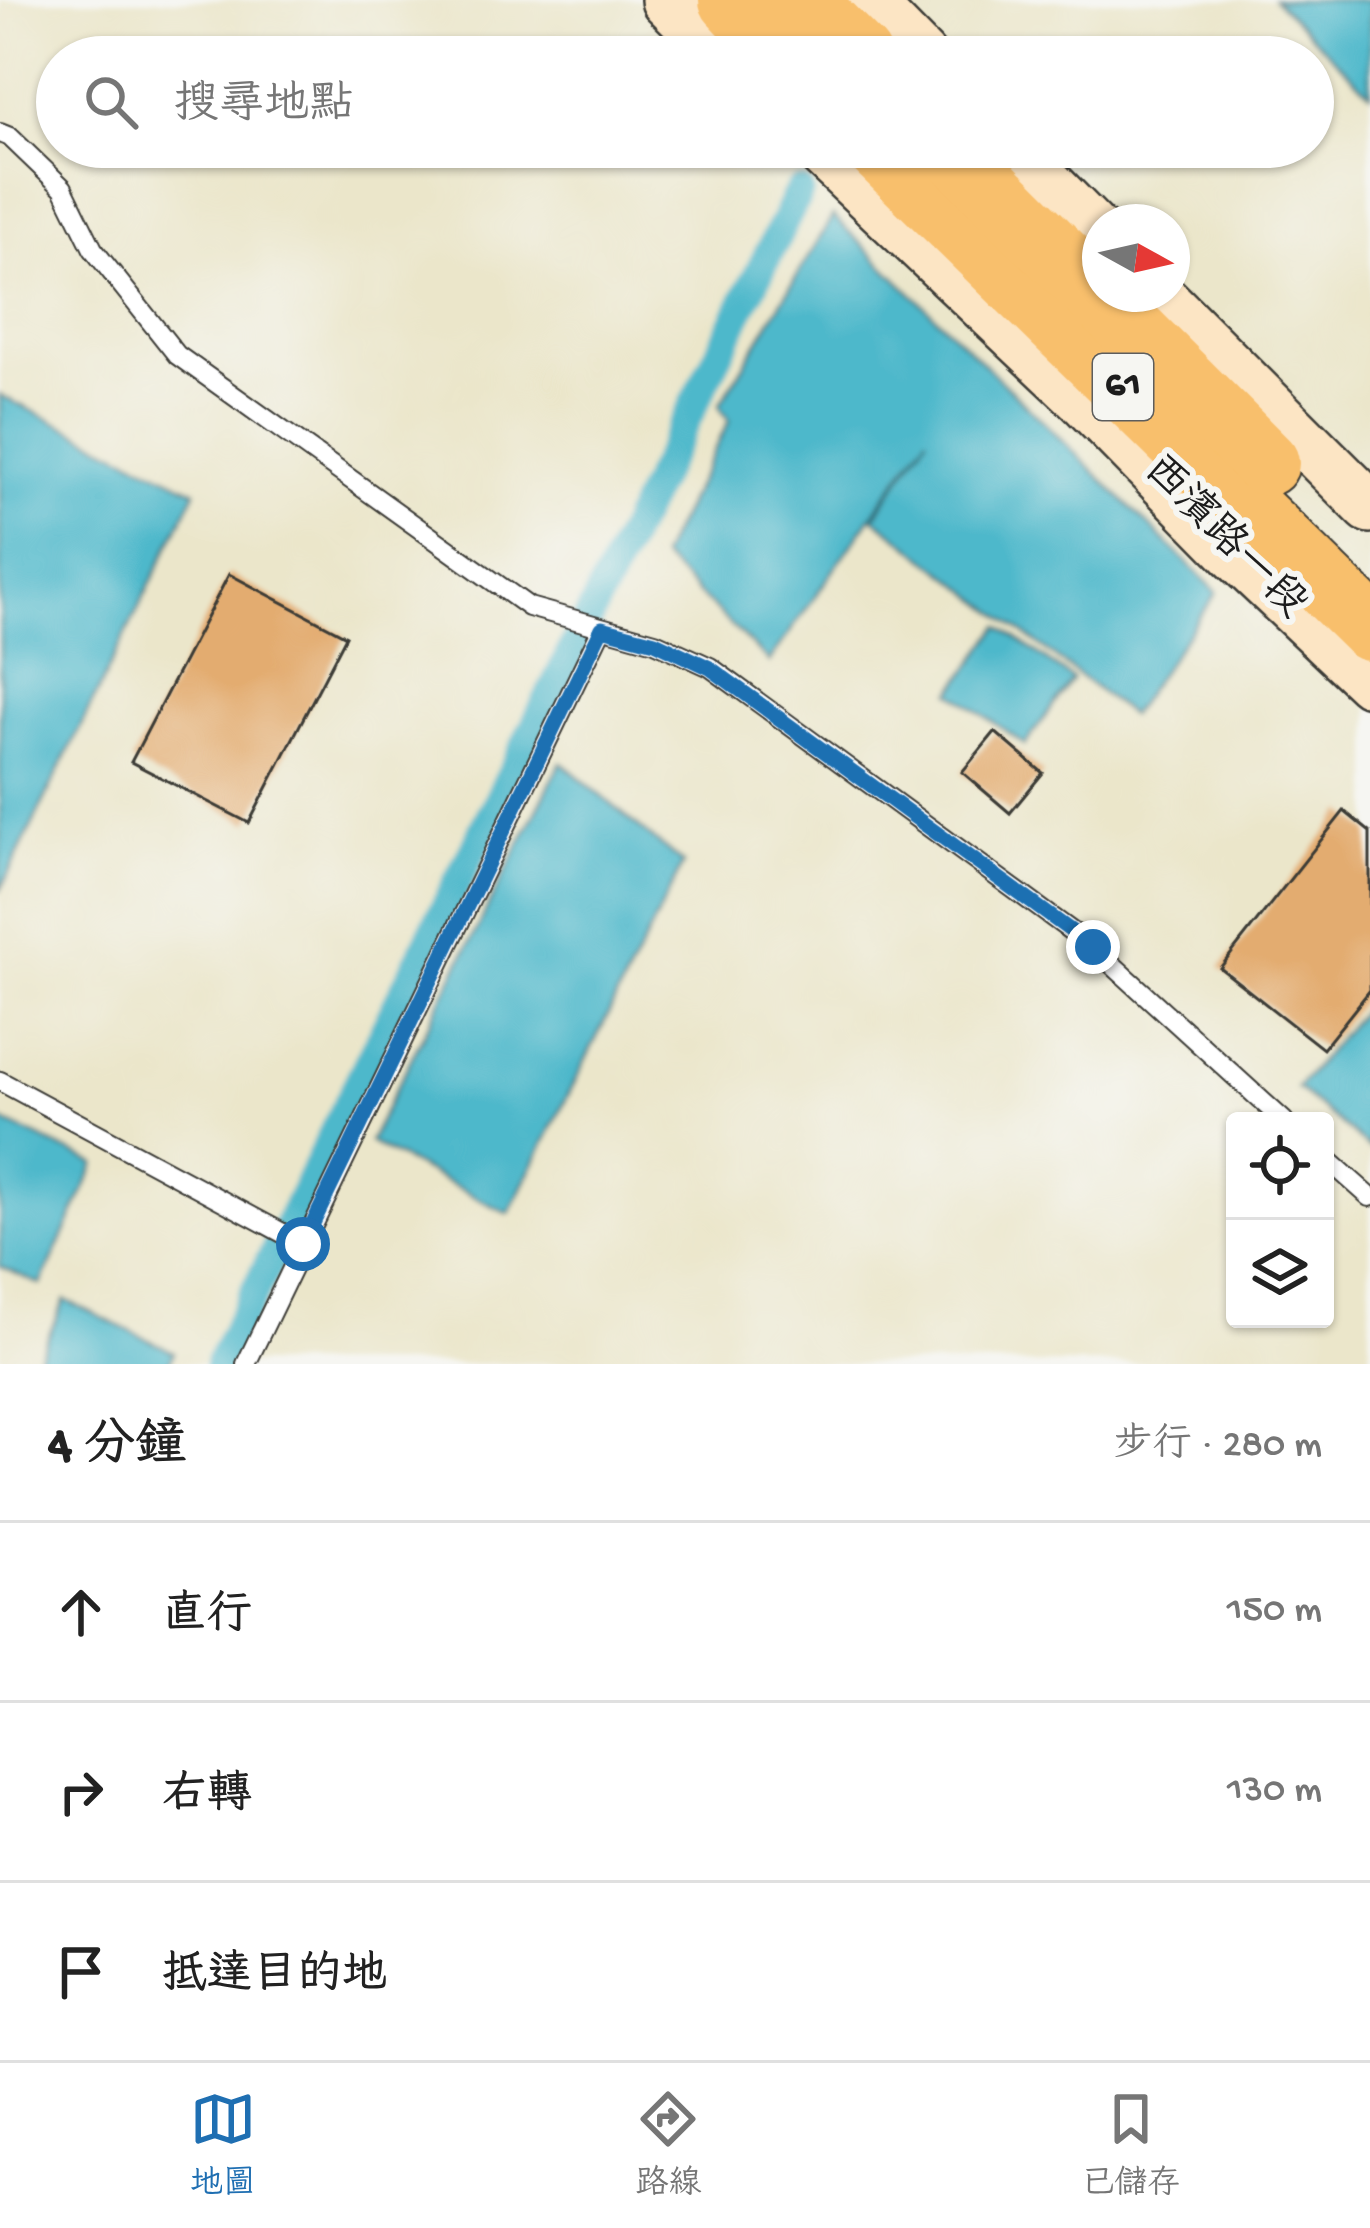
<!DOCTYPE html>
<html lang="zh-TW">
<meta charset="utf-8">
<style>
:root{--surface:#fff;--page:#f2f2f2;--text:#222;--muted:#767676;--line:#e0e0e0;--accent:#1f6fb2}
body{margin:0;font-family:"Gochi Hand","LXGW WenKai TC",sans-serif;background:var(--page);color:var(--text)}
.controls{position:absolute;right:36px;bottom:36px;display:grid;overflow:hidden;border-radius:12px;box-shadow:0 3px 9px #0004}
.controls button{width:108px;height:108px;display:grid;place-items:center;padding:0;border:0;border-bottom:3px solid var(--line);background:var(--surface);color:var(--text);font:60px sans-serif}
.compass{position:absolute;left:1082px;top:204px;width:108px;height:108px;border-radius:50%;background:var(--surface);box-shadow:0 3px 9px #0004;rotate:98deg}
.stop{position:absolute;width:36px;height:36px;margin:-27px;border:9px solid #1f6fb2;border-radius:50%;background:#fff}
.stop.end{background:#1f6fb2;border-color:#fff;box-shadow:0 3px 12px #0008}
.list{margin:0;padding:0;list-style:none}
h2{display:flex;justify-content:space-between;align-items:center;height:156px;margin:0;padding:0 48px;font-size:51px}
h2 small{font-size:39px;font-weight:400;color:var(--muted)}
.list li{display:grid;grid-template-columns:78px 1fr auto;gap:36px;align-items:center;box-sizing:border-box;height:180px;padding:0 48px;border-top:3px solid var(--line)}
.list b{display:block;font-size:45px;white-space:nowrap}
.list em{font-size:39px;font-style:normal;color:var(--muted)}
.icon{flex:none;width:66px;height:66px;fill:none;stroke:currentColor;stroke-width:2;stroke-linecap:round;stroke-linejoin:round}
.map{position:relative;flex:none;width:1370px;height:1364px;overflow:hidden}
.search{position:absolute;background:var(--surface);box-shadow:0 3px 9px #0004;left:36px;right:36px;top:36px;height:132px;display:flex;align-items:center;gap:30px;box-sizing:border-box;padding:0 42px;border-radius:66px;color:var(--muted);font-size:45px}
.sheet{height:696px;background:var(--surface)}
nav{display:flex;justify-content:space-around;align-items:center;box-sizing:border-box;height:168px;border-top:3px solid var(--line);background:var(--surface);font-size:33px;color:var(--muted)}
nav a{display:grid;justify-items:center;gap:6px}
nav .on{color:var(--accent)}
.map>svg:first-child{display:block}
.water{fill:#4eb8cb;stroke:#356a74;stroke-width:3}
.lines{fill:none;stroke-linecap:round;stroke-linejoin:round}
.canal{stroke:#4eb8cb;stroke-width:30}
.building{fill:#e3ac6f}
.lane-casing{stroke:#3b3a36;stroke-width:22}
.secondary-casing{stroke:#3b3a36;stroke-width:56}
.highway-casing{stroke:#3b3a36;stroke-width:70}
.lane{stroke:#fff;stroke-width:18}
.secondary{stroke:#fce5c4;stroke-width:51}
.highway{stroke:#f8bf6c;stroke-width:66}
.route{stroke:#1f6fb2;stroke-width:15}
.labels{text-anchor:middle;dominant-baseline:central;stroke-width:12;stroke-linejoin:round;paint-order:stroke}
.shield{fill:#f6f6f2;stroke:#5d5d5c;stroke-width:3}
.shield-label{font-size:39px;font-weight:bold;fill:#1c1c1c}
.street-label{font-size:42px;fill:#1c1c1c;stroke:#f6f6f2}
</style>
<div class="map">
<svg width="1370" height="1364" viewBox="0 0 1370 1364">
<rect width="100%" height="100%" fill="#f6f6f2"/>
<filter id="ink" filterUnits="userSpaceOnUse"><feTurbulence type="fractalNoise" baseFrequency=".00833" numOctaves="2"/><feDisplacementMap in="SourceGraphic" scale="24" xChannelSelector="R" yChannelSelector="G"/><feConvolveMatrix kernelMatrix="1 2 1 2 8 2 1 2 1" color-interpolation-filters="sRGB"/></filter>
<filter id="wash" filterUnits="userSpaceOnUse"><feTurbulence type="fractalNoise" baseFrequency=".004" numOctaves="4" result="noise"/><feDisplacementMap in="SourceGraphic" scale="48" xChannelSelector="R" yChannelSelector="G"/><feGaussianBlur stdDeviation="2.7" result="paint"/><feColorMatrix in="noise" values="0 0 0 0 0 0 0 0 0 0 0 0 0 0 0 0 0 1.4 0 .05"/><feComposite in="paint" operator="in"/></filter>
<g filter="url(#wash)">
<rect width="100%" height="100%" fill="#ebe6ca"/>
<g class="water">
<polygon points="1274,0 1370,0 1370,93"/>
<polygon points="833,216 1217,592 1130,715 874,518 928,436 769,662 660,557 729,421 719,406"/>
<polygon points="0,395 196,491 0,891"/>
<polygon points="1000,626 1072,679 1025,745 952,692"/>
<polygon points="561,762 683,864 509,1214 369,1142"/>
<polygon points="1370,1000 1370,1149 1297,1088"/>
<polygon points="0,1120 96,1164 41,1285 0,1266"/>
<polygon points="65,1300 174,1352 169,1364 35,1364"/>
</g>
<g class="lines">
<polyline class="canal" points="219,1364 799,192"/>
</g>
<g id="blocks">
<g class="building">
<polygon points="229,574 346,636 249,823 131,762"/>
<polygon points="995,732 1043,773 1010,813 962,772"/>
<polygon points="1344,811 1370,832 1370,990 1323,1049 1220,968"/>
</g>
</g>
</g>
<g filter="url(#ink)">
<use href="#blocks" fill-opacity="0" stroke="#3b3a36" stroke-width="3"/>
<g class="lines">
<defs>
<g id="lane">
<polyline points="0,133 10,137 63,188 93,249 177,355 529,607 655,642 710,667 1093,947 1284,1121"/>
<polyline points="0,1081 303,1244"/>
<polyline points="1325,1157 1370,1197"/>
<polyline points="246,1364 602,628"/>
</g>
<g id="secondary">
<polyline points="667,0 724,57"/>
<polyline points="865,0 921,57"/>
<polyline points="817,147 1081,397 1233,552 1370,681"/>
<polyline points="1011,147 1100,237"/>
<polyline points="1157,294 1370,507"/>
</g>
<g id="highway">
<polyline points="732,0 786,57"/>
<polyline points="802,0 859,57"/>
<polyline points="877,147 1370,628"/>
<polyline points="949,147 1266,463"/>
</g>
</defs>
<use href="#lane" class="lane-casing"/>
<use href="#secondary" class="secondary-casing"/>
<use href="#highway" class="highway-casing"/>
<use href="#lane" class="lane"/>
<use href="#secondary" class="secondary"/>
<use href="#highway" class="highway"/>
</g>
</g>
<g class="lines" filter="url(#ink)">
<polyline class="route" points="303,1244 602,628 655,642 710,668 1093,947"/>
</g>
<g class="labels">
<rect class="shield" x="1093" y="354" width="60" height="66" rx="9"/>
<g class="shield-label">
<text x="1123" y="387">61</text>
</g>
<g class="street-label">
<text transform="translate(1223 539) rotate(45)">西濱路一段</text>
</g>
</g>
</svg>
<div class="controls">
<button><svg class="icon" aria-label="locate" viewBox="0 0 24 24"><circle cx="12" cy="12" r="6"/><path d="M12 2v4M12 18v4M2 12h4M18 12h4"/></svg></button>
<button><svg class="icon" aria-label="layers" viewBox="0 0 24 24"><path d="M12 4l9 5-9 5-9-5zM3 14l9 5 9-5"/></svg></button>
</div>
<svg class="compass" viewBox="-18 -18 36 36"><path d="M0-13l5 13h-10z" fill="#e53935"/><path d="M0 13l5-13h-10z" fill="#767676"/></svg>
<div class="stop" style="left:303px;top:1244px"></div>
<div class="stop end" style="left:1093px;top:947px"></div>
<div class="search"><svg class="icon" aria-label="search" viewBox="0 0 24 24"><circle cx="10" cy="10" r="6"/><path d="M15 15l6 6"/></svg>搜尋地點</div>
</div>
<section class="sheet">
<h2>4 分鐘<small>步行 · 280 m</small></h2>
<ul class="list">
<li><svg class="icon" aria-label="ahead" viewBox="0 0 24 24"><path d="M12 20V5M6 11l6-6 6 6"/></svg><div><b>直行</b></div><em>150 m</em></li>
<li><svg class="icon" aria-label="right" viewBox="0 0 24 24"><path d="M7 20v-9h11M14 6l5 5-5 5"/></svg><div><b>右轉</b></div><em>130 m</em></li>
<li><svg class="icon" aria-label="arrive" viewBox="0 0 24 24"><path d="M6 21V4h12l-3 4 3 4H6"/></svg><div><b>抵達目的地</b></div></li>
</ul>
</section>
<nav>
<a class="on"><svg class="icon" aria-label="map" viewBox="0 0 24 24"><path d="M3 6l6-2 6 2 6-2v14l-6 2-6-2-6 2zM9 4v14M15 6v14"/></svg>地圖</a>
<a><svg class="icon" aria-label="directions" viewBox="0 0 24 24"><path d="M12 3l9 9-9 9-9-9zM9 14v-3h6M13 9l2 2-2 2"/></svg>路線</a>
<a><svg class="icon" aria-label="saved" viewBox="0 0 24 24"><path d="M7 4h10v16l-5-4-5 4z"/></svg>已儲存</a>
</nav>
